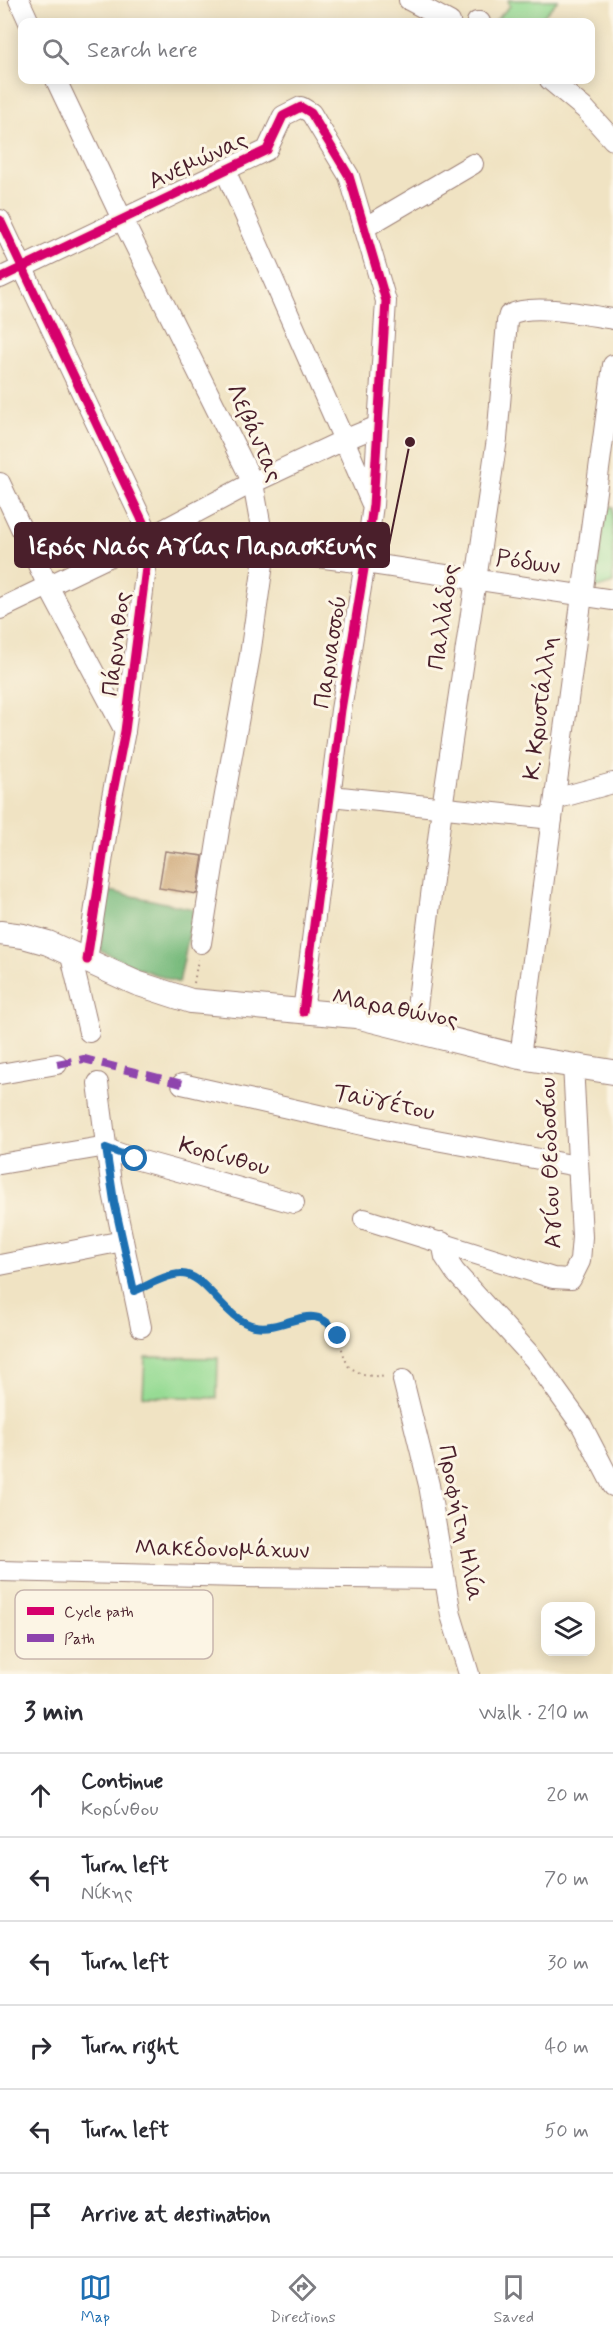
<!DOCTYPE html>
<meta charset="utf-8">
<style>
:root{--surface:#fff;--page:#f7f7f7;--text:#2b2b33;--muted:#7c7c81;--line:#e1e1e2;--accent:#1f6fb2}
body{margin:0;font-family:Mynerve,sans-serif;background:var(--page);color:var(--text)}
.controls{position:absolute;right:18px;bottom:18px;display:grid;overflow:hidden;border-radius:12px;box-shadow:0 3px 15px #0003}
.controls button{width:54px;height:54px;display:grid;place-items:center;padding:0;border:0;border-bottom:2px solid var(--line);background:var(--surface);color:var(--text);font:30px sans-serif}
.stop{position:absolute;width:18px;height:18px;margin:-14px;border:4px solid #1f6fb2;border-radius:50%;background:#fff}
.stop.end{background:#1f6fb2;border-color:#fff;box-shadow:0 2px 6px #0008}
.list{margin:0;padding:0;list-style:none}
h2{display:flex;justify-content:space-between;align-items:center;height:78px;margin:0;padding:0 24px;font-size:26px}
h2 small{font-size:20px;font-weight:400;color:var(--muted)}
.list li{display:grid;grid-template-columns:39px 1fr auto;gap:18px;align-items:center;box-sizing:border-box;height:84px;padding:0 24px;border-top:2px solid var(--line)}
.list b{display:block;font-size:22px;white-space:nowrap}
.list p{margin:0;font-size:20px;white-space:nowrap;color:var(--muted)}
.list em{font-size:20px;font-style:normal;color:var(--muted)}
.icon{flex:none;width:33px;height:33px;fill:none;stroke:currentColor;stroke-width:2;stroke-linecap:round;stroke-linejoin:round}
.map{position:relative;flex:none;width:613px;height:1674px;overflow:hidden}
.search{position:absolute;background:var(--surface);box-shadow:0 3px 15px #0003;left:18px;right:18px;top:18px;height:66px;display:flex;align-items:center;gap:15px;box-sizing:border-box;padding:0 21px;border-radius:12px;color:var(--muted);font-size:22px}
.sheet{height:582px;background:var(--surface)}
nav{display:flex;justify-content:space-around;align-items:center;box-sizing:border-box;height:84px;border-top:2px solid var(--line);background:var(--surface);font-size:16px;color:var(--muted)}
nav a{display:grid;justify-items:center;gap:3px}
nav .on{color:var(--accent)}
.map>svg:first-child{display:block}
.green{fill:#97db94;stroke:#707d60;stroke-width:1.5}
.forest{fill:#79bb7e;stroke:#626d54;stroke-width:1.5}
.building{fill:#c79c67}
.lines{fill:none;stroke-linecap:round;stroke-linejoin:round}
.minor-casing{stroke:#9d8177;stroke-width:22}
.major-casing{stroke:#9d8177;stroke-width:26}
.path{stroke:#9d8177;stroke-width:2;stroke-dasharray:1.5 4.5;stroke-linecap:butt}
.minor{stroke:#fff;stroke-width:20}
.major{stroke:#fff;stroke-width:24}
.quiet{stroke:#8e44ad;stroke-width:8;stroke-dasharray:15 8;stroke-linecap:butt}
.cycleway-casing{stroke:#fcf5e5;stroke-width:13}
.cycleway{stroke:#d6006c;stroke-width:9}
.route{stroke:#1f6fb2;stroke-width:8}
.labels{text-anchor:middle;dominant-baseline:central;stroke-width:6;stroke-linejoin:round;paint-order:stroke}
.street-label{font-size:24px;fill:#4a1f2b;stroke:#fcf5e5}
.key{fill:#fcf5e5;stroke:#c7b5ad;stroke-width:1.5}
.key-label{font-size:16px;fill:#4a1f2b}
.leader{fill:none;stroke:#4a1f2b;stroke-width:2}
.callout-dot{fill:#4a1f2b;stroke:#fcf5e5;stroke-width:2}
.callout{fill:#4a1f2b;stroke:#4a1f2b;stroke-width:2}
.callout-label{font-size:26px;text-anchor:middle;font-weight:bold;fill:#fff}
</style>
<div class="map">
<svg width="613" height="1674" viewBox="0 0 613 1674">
<rect width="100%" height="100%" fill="#fcf5e5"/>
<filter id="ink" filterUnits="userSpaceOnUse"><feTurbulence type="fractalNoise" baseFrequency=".0167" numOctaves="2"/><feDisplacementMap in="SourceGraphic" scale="12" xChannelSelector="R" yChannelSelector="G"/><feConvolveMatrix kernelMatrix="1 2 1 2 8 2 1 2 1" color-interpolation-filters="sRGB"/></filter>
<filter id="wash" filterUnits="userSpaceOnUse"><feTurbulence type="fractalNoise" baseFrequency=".008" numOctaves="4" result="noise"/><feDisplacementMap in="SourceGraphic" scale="24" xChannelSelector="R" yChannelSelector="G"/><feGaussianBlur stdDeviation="1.35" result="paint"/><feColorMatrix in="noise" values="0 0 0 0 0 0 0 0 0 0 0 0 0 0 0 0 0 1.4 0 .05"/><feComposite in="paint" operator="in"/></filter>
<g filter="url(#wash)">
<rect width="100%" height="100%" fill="#f0e3c3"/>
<g class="green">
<polygon points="508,0 558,0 538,22 494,22 510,6"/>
<polygon points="607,506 613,507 613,583 594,589"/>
<polygon points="145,1357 218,1358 217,1398 143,1396"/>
</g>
<polygon class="forest" points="109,891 194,909 179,983 135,967 101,951 102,922"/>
<g id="blocks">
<polygon class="building" points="165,851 203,856 197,894 159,888"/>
</g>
</g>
<g filter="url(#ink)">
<use href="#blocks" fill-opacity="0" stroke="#9d8177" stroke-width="1.5"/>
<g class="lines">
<defs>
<g id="minor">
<polyline points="19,0 29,22"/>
<polyline points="409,0 450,22"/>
<polyline points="477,22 480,22"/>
<polyline points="56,80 122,219 253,483 265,550 250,655 221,817 201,943"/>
<polyline points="550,80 585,109 613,140"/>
<polyline points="225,170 344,440 378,426"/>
<polyline points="0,220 150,537 125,731 112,797 87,960"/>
<polyline points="364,228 473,164"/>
<polyline points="0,278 267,150 283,116 301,107 311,113 349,176 386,301 373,505 365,563 341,710 303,1012"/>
<polyline points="0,483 48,586 125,731"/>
<polyline points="150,537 365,563 613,600"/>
<polyline points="0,609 150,537 244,487 344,440 371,502"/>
<polyline points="331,796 552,819"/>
<polyline points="555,799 613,783"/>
<polyline points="70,952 89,1032"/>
<path d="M 414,1031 L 442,808 L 497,439 L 507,322 L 509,315 C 533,302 586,315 613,319"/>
<polyline points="520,1057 613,365"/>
<polyline points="0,1074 57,1064"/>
<polyline points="98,1083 111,1183 141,1327"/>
<polyline points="182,1084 398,1133 577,1166"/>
<polyline points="0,1164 101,1147 135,1159 294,1203"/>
<polyline points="364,1219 553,1278 571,1279 580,1261 582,1237 573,1064"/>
<polyline points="442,1242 445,1257 455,1272 534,1359 582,1426 613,1486"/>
<polyline points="0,1265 123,1241"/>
<polyline points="403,1380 429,1485 451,1615 469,1674"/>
<polyline points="0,1571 241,1577 444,1579"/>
</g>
<polyline id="major" points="0,933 23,936 48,943 136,983 191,1001 356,1016 520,1057 613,1072"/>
</defs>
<use href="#minor" class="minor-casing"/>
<use href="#major" class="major-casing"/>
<g class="path">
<polyline points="194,983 198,959"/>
<path d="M 148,1286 C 159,1281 171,1273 183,1274 C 206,1274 223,1318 252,1325 C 276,1331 304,1309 324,1319 C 341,1329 340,1352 349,1367 L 363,1375 L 386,1377"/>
</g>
<use href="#minor" class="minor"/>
<use href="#major" class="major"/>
<polyline class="quiet" points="57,1064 84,1059 182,1084"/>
<defs>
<g id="cycleway">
<polyline points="0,220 150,537 125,731 112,797 87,960"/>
<polyline points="0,278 267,150 283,116 301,107 311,113 349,176 386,301 373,505 365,563 341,710 303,1012"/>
</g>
</defs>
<use href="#cycleway" class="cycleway-casing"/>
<use href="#cycleway" class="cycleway"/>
</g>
</g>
<g class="lines" filter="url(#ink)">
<path class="route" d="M 135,1159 L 106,1148 L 114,1201 L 134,1291 C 148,1286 166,1274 181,1274 C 206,1273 224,1320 255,1326 C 288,1332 315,1296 338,1336"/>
</g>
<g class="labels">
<g class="street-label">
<text transform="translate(198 161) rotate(-25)">Ανεμώνας</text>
<text transform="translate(254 433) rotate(66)">Λεβάντας</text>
<text transform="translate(528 563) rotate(8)">Ρόδων</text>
<text transform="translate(444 617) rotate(-82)">Παλλάδος</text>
<text transform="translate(117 644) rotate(-83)">Πάρνηθος</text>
<text transform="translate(331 652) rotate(-81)">Παρνασσού</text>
<text transform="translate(541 708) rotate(-83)">Κ. Κρυστάλλη</text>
<text transform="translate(395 1009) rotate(11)">Μαραθώνος</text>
<text transform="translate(384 1103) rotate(12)">Ταϋγέτου</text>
<text transform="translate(224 1157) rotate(15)">Κορίνθου</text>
<text transform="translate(551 1163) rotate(-92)">Αγίου Θεοδοσίου</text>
<text transform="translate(460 1523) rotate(79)">Προφήτη Ηλία</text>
<text transform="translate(222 1550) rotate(1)">Μακεδονομάχων</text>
</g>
</g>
<rect x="15" y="1590" width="198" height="69" rx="9" class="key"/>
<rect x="27" y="1607" width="27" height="8" fill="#d6006c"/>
<rect x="27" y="1634" width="27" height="8" fill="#8e44ad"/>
<g class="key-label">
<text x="64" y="1617">Cycle path</text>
<text x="64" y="1644">Path</text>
</g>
<path class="leader" d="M410 442L389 545"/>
<circle class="callout-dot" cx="410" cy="442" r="6"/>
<rect class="callout" x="15" y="523" width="374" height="44" rx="6"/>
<g class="callout-label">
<text x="202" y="554">Ιερός Ναός Αγίας Παρασκευής</text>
</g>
</svg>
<div class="controls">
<button><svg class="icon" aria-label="layers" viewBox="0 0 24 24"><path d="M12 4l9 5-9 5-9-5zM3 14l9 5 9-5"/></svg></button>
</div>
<div class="stop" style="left:135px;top:1159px"></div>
<div class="stop end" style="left:338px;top:1336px"></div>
<div class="search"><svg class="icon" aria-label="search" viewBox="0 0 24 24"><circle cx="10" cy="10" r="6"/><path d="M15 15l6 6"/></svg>Search here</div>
</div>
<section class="sheet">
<h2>3 min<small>Walk · 210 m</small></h2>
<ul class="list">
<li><svg class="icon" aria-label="ahead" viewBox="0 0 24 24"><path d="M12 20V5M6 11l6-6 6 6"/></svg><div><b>Continue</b><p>Κορίνθου</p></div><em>20 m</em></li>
<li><svg class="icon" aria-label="left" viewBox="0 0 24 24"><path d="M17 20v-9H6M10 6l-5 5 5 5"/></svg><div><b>Turn left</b><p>Νίκης</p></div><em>70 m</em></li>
<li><svg class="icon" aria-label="left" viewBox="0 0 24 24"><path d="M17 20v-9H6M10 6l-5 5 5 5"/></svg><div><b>Turn left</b></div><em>30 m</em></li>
<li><svg class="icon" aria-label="right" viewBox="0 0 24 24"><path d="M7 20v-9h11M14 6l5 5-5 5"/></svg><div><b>Turn right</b></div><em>40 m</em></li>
<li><svg class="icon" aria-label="left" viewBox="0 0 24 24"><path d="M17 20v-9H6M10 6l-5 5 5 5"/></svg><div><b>Turn left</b></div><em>50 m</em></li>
<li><svg class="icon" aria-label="arrive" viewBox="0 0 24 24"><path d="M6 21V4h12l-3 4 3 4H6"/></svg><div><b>Arrive at destination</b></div></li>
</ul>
</section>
<nav>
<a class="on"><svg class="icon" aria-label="map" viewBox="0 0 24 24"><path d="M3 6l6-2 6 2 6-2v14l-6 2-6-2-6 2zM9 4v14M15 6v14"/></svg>Map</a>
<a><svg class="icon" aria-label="directions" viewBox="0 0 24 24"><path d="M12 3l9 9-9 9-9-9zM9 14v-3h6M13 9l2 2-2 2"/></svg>Directions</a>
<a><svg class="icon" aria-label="saved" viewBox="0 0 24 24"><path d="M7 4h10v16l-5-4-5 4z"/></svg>Saved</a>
</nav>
